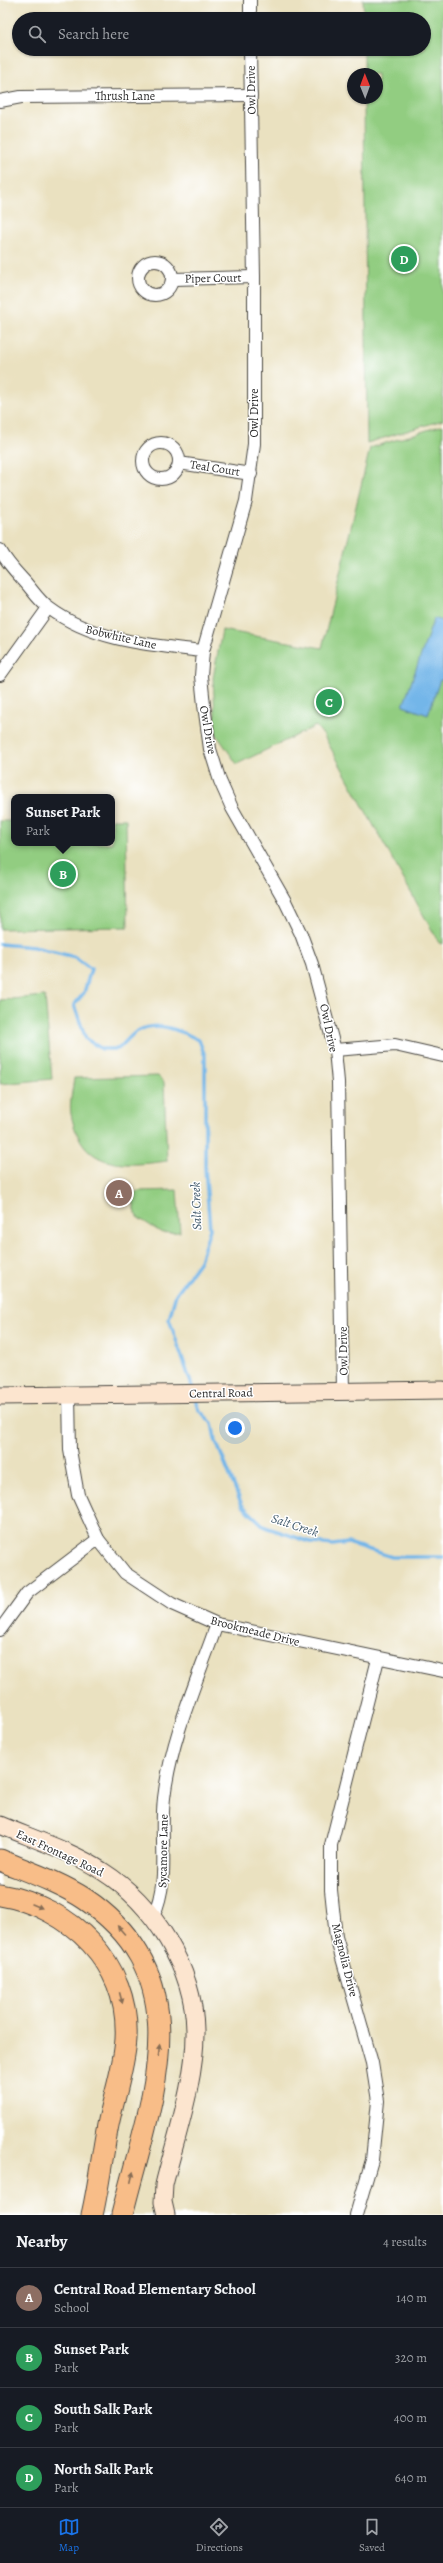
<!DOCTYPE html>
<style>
:root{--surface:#171b24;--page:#242831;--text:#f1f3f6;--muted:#9ea1a6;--line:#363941;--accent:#1a73e8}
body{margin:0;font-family:Alegreya,serif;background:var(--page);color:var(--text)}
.compass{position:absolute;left:347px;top:68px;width:36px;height:36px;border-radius:50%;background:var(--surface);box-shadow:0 1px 3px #0004;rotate:359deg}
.you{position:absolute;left:235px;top:1428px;width:14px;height:14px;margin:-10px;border:3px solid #fff;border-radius:50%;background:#1a73e8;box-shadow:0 0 0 6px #1a73e833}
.badge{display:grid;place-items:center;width:26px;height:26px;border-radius:50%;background:var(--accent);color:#fff;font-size:13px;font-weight:700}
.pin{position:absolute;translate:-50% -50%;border:2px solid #fff;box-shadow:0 1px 4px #0006}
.popup{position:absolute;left:11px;top:794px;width:104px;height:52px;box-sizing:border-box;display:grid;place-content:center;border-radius:8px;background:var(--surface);filter:drop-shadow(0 1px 3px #0005);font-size:13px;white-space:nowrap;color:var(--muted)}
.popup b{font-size:15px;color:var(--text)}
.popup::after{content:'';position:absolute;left:50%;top:100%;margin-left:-8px;border:8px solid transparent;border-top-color:var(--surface)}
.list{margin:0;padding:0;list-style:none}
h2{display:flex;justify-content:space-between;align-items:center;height:52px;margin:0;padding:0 16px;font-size:17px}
h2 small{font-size:13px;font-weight:400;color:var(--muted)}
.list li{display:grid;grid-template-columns:26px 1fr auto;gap:12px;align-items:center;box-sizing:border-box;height:60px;padding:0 16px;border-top:1px solid var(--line)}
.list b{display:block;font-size:15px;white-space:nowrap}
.list p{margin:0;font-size:13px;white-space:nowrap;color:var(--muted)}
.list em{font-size:13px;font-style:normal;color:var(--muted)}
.icon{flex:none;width:22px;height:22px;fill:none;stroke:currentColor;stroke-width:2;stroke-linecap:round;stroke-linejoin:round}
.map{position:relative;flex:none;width:443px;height:2215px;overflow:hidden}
.search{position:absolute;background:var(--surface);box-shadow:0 1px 3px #0004;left:12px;right:12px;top:12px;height:44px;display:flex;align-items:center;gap:10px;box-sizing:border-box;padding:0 14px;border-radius:22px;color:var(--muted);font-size:15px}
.sheet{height:292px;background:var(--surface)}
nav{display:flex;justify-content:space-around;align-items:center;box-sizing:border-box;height:56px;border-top:1px solid var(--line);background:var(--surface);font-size:11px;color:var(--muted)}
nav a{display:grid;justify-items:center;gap:2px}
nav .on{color:var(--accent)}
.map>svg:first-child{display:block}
.green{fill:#92cd81;stroke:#5e7c56}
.water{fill:#73b6e9;stroke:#4f708a}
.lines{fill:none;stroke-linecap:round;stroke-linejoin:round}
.stream{stroke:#73b6e9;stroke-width:3.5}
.street-casing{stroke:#484641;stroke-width:14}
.secondary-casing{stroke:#484641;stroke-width:19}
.highway-casing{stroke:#484641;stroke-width:23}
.street{stroke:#fff;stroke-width:12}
.secondary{stroke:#fce5cf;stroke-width:17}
.highway{stroke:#f8bd88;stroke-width:21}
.oneway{fill:#876d55}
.labels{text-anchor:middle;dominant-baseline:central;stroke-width:3;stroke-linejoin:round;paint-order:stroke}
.street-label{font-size:12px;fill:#2b2b2b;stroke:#fff}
.water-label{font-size:13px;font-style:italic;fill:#445c6e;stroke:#fff}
</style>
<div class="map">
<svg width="443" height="2215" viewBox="0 0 443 2215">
<rect width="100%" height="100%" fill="#fff"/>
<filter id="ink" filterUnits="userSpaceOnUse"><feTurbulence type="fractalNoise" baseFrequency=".025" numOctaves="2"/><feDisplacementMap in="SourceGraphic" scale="8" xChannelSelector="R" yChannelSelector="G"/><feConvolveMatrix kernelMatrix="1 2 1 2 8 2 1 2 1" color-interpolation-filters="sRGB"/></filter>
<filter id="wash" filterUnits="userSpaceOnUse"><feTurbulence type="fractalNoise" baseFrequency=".012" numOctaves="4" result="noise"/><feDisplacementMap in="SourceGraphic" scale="16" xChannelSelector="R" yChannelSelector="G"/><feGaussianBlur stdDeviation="0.9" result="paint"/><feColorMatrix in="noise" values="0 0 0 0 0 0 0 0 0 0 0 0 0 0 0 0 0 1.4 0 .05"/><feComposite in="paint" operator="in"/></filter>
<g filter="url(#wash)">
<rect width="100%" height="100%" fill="#eae1c0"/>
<g class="green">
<polygon points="363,0 443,0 443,420 367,443 364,98 377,98 377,74 364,74 364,49 424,49 424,19 364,19"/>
<polygon points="443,425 443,944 439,943 324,736 316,726 237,764 216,734 213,678 222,630 322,648 370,448"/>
<polygon points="112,819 126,819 128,927 0,929 0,821 14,821 14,843 112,843"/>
<polygon points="45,996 52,1079 0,1084 0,1000"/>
<path d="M 158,1076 L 164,1082 L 167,1161 C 122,1167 82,1170 71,1114 C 69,1103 73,1088 74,1078 Z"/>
<polygon points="177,1190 180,1232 162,1233 137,1217 132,1197 138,1191"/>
</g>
<polygon class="water" points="434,618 443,621 443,681 440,680 428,715 403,706"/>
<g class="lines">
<g class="stream">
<path d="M 0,944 L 34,947 L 75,957 L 91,969 L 84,993 L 74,1005 L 86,1039 L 102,1049 L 118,1049 C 124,1044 130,1036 136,1032 C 156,1019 181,1031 199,1040 L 205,1056 L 205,1168 L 210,1229 L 200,1261 L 176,1294 L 169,1319 L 193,1389"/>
<polyline points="196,1398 199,1410 212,1423 215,1439 242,1505 265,1527 313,1543 333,1545 348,1543 392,1557 443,1557"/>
</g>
</g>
</g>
<g filter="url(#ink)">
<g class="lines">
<defs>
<g id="street">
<polyline points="250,0 250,19"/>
<polyline points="250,49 254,277 254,444 246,501 203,651 201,676 204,705 210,749 220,781 232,808 285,901 301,934 312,964 335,1050 338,1082 343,1392"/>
<polyline points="0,101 21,97 251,95"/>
<circle cx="155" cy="278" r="17"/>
<polyline points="173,279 254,277"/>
<circle cx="161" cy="461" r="18"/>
<polyline points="179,463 251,474"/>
<path d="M 0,550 C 7,563 17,573 26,583 C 33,591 40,602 49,608 C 93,641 150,645 203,651"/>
<polyline points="0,675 48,608"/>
<polyline points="335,1050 395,1045 443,1056"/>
<polyline points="69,1395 70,1450 78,1495 98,1539 125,1573 172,1604 217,1624 443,1671"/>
<polyline points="0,1630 27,1593 98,1539"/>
<path d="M 153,1917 C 171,1877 159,1841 164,1798 C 171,1738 197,1681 217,1624"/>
<polyline points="356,2215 372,2160 378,2101 372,2063 336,1937 331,1890 331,1845 378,1659"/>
</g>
<g id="secondary">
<polyline points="0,1396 443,1390"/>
<path d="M 0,1825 C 33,1839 72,1851 102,1871 C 154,1904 194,1968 195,2030 C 196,2080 176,2136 164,2185 L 163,2202 L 166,2215"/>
</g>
<g id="highway">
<path d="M 0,1860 C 29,1872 59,1882 85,1899 C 205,1980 149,2103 122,2215"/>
<path d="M 0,1895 C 71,1907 130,1963 126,2039 C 124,2068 114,2096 108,2125 C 102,2155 99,2185 92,2215"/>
</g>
</defs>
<use href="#street" class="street-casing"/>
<use href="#secondary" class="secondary-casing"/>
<use href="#highway" class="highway-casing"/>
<use href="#street" class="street"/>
<use href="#secondary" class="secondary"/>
<use href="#highway" class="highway"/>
</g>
<defs><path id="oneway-solid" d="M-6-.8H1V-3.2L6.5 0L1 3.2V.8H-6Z"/></defs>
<g class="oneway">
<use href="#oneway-solid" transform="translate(37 1906) rotate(23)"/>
<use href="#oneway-solid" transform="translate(121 1930) rotate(-131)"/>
<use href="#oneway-solid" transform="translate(121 1998) rotate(75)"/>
<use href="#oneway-solid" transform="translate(159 2050) rotate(-84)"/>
<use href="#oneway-solid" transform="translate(132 2177) rotate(-77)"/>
</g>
</g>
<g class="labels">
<g class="street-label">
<text transform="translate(251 90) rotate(-91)">Owl Drive</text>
<text x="125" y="96">Thrush Lane</text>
<text transform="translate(213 278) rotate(-1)">Piper Court</text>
<text transform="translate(254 413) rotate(-90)">Owl Drive</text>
<text transform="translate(215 468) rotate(9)">Teal Court</text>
<text transform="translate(121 637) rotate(13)">Bobwhite Lane</text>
<text transform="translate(208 730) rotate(80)">Owl Drive</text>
<text transform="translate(329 1028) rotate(78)">Owl Drive</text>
<text transform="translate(343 1351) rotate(-91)">Owl Drive</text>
<text transform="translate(221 1393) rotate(-1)">Central Road</text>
<text transform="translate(255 1631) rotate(14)">Brookmeade Drive</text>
<text transform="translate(163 1851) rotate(-89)">Sycamore Lane</text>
<text transform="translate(60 1853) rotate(25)">East Frontage Road</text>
<text transform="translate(345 1960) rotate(76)">Magnolia Drive</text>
</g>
<g class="water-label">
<text transform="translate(196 1206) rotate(-92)">Salt Creek</text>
<text transform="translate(295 1525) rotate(18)">Salt Creek</text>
</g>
</g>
</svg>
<svg class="compass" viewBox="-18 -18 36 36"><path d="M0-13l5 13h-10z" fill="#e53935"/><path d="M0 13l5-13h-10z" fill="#9ea1a6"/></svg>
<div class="you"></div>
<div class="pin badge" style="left:119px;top:1193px;background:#8d6e63">A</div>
<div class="pin badge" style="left:63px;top:874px;background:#2e9e5b">B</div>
<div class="popup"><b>Sunset Park</b>Park</div>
<div class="pin badge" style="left:329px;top:702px;background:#2e9e5b">C</div>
<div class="pin badge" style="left:404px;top:259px;background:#2e9e5b">D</div>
<div class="search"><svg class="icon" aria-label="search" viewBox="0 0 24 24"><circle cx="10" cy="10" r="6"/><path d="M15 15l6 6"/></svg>Search here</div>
</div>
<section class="sheet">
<h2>Nearby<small>4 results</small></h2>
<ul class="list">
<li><span class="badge" style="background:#8d6e63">A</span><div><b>Central Road Elementary School</b><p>School</p></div><em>140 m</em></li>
<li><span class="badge" style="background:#2e9e5b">B</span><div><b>Sunset Park</b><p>Park</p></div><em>320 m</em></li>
<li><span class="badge" style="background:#2e9e5b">C</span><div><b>South Salk Park</b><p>Park</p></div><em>400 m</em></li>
<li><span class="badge" style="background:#2e9e5b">D</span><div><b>North Salk Park</b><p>Park</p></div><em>640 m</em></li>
</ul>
</section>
<nav>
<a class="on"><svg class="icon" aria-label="map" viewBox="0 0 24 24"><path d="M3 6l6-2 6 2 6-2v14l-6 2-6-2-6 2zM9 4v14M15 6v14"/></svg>Map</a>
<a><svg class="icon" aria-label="directions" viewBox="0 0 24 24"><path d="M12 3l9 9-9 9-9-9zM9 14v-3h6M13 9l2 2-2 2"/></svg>Directions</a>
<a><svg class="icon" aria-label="saved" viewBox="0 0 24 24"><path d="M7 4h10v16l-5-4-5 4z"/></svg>Saved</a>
</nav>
